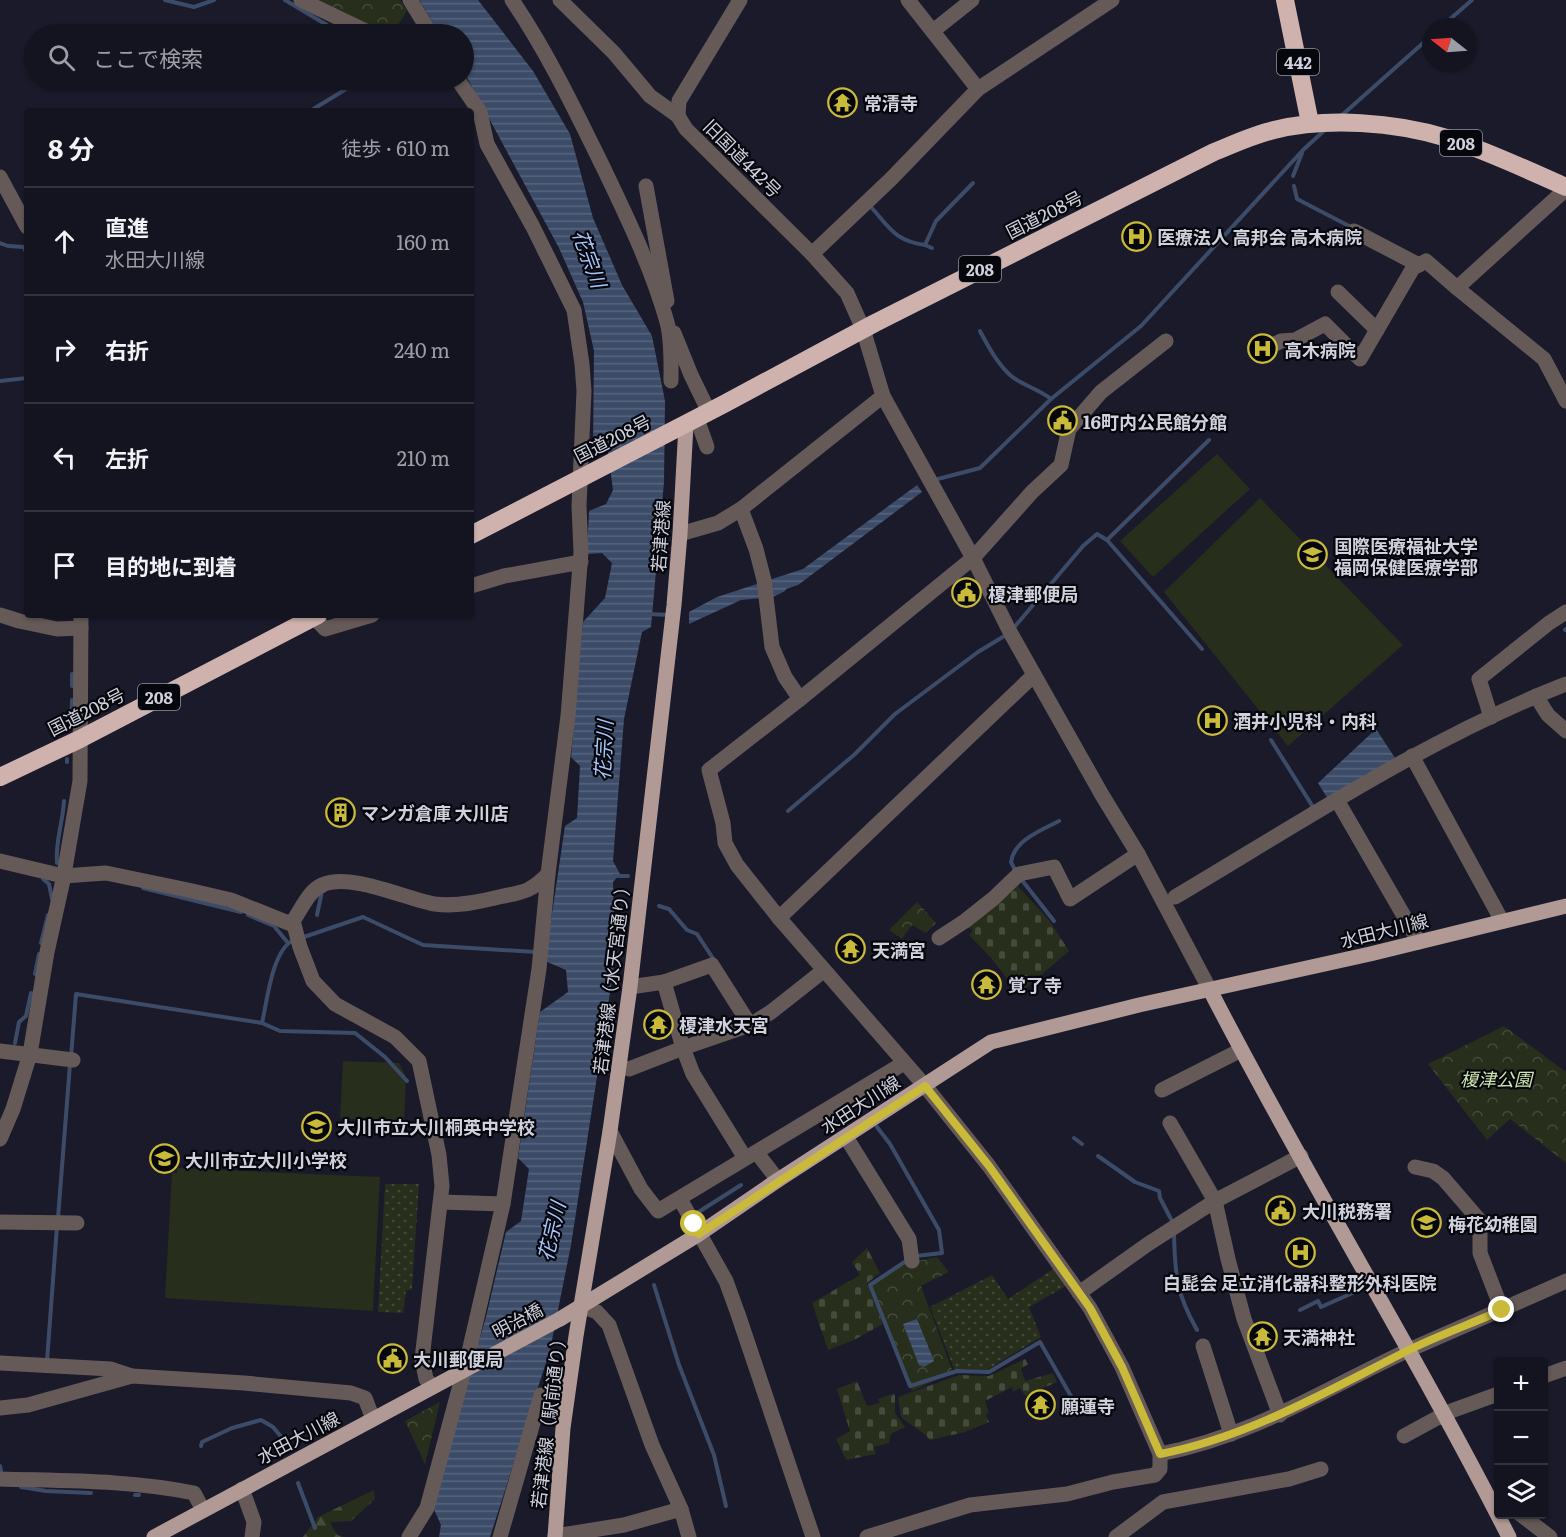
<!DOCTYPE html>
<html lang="ja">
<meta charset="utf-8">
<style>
:root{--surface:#141420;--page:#1d1d29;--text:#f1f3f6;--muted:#9d9ea5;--line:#33333e}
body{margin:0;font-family:Literata,"Noto Sans JP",serif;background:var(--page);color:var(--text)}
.controls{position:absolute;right:18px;bottom:18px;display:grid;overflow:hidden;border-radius:6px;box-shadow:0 2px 4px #0004}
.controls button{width:54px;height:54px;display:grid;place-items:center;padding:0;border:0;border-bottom:2px solid var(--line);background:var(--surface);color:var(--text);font:30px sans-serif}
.compass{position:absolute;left:1422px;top:18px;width:54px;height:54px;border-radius:50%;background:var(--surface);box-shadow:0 2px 4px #0004;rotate:287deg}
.stop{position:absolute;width:18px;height:18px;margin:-14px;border:4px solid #caba3a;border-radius:50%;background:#fff}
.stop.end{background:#caba3a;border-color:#fff;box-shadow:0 2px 6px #0008}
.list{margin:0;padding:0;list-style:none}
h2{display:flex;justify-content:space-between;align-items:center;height:78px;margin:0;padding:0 24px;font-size:26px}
h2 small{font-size:20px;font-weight:400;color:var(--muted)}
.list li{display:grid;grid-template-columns:39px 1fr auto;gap:18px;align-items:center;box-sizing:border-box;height:108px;padding:0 24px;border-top:2px solid var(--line)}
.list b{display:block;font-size:22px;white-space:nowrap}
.list p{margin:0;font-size:20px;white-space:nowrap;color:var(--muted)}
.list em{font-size:20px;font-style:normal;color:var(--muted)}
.icon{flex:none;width:33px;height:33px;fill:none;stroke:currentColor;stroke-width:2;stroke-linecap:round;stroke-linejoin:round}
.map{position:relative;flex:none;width:1566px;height:1537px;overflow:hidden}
.search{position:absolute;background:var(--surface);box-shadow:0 2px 4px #0004;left:24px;top:24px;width:450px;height:66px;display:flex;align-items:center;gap:15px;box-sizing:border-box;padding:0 21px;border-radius:33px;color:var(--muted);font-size:22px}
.panel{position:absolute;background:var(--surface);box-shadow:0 2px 4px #0004;left:24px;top:108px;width:450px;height:510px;border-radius:6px}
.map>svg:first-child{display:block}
.grass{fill:url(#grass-dots)}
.forest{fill:url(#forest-firs)}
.cemetery{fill:url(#cemetery-stones)}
.park{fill:url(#park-crowns)}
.pitch{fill:#272e1b}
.water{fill:url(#water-rules)}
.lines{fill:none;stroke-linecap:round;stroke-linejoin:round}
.stream{stroke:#3c4c68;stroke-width:4}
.minor{stroke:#665a58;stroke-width:15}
.major{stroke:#b19995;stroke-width:15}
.highway{stroke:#cfb2ad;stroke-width:18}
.major-bridge{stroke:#b19995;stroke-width:15}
.route{stroke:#caba3a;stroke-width:8}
.labels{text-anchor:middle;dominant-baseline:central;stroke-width:4.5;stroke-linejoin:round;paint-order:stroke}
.shield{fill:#06060d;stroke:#93949f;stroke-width:1.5}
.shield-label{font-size:16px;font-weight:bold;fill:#d0d1dd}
.poi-label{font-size:18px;font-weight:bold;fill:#d0d1dd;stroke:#06060d;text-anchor:start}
.street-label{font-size:18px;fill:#d0d1dd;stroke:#06060d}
.park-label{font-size:18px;font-style:italic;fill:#cfe6aa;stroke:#06060d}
.water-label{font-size:20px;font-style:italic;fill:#a7c5fa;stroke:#06060d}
</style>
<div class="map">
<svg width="1566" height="1537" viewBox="0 0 1566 1537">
<defs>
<pattern id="grass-dots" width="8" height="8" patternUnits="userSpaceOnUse" patternTransform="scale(1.5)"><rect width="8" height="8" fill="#272e1b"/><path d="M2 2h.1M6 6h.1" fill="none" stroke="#454b3c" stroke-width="1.8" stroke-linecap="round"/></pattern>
<pattern id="forest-firs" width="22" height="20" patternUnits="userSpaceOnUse" patternTransform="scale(1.5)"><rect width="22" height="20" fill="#272e1b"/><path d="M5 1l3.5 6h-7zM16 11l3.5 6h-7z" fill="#454b3c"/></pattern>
<pattern id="cemetery-stones" width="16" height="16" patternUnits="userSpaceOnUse" patternTransform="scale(1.5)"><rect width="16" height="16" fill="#272e1b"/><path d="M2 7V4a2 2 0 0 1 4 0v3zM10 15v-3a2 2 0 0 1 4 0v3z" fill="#454b3c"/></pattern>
<pattern id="park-crowns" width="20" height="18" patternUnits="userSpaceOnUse" patternTransform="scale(1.5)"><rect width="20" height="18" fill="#272e1b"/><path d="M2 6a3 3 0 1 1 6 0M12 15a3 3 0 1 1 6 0" fill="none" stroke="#454b3c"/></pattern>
<pattern id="water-rules" width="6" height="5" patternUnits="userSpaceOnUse" patternTransform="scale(1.5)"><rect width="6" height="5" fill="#3c4c68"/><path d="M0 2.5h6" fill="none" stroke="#57657d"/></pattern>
</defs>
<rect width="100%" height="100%" fill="#1a1a2b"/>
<g class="grass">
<polygon points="385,1184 419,1184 412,1289 406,1291 403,1313 378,1312"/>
<polygon points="1056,1267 1068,1285 1029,1307 1041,1337 987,1370 954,1369 930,1307 992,1275 1008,1299"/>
</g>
<polygon class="forest" points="374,1490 375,1499 351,1521 330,1522 337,1535 345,1537 303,1537 318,1517"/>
<g class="cemetery">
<polygon points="1016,884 1049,920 1069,951 1019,994 991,958 969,935 973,930 966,927"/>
<polygon points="867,1248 880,1273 867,1283 883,1324 854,1340 828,1350 812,1303 860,1275 852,1262"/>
<path d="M 1025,1359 L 1028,1364 L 1021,1369 L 1025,1381 L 1053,1373 L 1057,1382 L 1025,1396 L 1020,1388 L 1013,1392 L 1012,1387 L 985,1401 L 989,1412 L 986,1415 L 989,1422 L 965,1432 L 930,1440 C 922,1430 911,1426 901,1417 L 898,1397 L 959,1375 L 989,1376 Z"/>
<polygon points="857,1381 867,1406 880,1403 878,1399 895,1393 895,1413 905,1427 891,1434 889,1443 874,1447 876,1454 846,1460 836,1439 850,1431 837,1389"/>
</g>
<g class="park">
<path d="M 312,0 L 400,0 L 407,11 L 392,34 C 367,34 334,13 312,0 Z"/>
<polygon points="917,902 936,923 926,933 912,925 902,939 889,930"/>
<polygon points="1504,1026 1566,1072 1566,1163 1510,1119 1487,1140 1428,1064"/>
<polygon points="937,1257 949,1272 921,1286 953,1372 912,1391 870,1285 898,1265"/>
<polygon points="440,1402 425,1464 405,1421"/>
</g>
<g class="pitch">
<polygon points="1217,454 1250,489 1153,577 1120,541"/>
<polygon points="1260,498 1403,645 1288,746 1164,592"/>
<polygon points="343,1061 399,1063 406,1077 404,1123 340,1118"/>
<polygon points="177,1168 380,1177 373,1311 165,1298 172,1173 177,1173"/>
</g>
<g class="water">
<polygon points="419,0 478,0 533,71 570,134 593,218 622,285 652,336 665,401 664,482 651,627 642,632 624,719 613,861 620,874 613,882 615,960 571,1245 550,1350 490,1537 439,1537 441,1525 432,1505 486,1317 506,1232 521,1221 529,1169 518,1158 540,1012 568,992 566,970 545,961 565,826 577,818 580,766 571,757 583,622 605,598 612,563 602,553 587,554 589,511 606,504 613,490 608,452 593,446 594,351 583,302 559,248 464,72 464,34 440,34"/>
<polygon points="917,485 922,492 798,585 786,589 785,591 773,597 741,600 689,624 689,612 717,597 803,569"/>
<polygon points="1376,729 1395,758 1328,799 1318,783"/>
<polygon points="917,1319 934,1361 924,1367 919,1365 903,1324"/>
</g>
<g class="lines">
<g class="stream">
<polyline points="165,0 194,7 214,0"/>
<polyline points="285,0 327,25 327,34"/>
<polyline points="1441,27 1472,0"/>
<polyline points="310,111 343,91 356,80"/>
<polyline points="1341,116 1431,36"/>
<polyline points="1293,176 1302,153"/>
<polyline points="1294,186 1297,199 1351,227"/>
<path d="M 871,207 C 890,228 895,241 925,245 L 936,221 L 973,183"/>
<polyline points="0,243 8,246 24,247 27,255"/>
<polyline points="925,245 932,248"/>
<path d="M 980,331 C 988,346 997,363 1010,375 C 1021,385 1039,389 1051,399"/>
<polyline points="0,381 27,378"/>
<polyline points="934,480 980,468 1051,399 1141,326 1303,150 1326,129"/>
<polyline points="648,614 670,615"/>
<polyline points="1012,630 1083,546 1097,534 1107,540"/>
<polyline points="1565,630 1566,629"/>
<polyline points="1202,649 1107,540 1209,440"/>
<polyline points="72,674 72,686"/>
<polyline points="71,722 72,700"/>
<polyline points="1271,740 1313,807 1310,809"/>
<polyline points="67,762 67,759"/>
<polyline points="788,811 855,754 895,714 978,652 1006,635"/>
<path d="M 57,863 C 55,842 63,822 64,801"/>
<path d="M 1016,872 L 1011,862 C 1014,840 1042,830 1059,821"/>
<polyline points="614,876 628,876"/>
<polyline points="43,879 49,884 52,899"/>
<polyline points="1021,879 1054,921"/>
<polyline points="143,888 241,912"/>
<polyline points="659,906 669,909 687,930 697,934 714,960"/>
<polyline points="248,915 274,926 288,943"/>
<polyline points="317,915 322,891 324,891"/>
<polyline points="301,938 363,917 423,945 536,952"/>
<polyline points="41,943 48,915"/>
<polyline points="35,974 39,954"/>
<path d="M 262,1023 C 267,1002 272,949 294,940"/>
<polyline points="15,1043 19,1022 26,1016 31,993"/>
<polyline points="71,1057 76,994 262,1023 280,1031 355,1033 385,1057 407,1081"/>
<polyline points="877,1127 890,1144 939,1230 942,1253 916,1256"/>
<polyline points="1074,1138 1082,1144"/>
<polyline points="1098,1156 1135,1182 1159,1191 1160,1198 1173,1223"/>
<polyline points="697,1213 741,1185"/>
<polyline points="58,1218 70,1064"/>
<path d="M 1174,1234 C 1175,1275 1176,1293 1197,1330"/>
<polyline points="909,1259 870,1285 910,1386 957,1371 989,1372 1040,1342 1076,1405"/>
<polyline points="654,1285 679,1365 714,1455 726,1506"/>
<polyline points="1300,1310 1318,1301 1321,1307 1357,1291"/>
<polyline points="47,1361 57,1226"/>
<polyline points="201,1446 202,1442 232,1428 261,1420 273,1427 288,1445"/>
<polyline points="0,1466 1,1471"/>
<polyline points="298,1483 315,1528"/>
<polyline points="21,1487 46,1491 91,1493"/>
<polyline points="135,1495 139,1495"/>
</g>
<g class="minor">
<polyline points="301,0 372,34"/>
<polyline points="410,0 431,34"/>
<path d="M 512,0 C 548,53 576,112 604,169 C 628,219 652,269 667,322 C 672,341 671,362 671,381"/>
<polyline points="560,0 614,53 650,96 678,116"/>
<polyline points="740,0 679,101 678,116 686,129 812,254 847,293 863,329 883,396 973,558 1010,632 1102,795 1138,854 1210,990"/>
<polyline points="908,0 978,89"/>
<polyline points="933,31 972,0"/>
<polyline points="0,177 27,227"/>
<polyline points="646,186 667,301"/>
<polyline points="1354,231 1419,265"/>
<polyline points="812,254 891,179 978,89 1112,0"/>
<polyline points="1457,288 1544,359 1566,401"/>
<polyline points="1338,292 1377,330"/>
<polyline points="674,333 691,375 709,412"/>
<polyline points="1263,350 1281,341 1295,340 1325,324 1360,359 1413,268 1426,261 1457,288 1566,189"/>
<polyline points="697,419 707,447"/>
<polyline points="741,509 756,549 764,580 772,647 785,677 800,699"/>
<polyline points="680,534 718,523 741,509 883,396"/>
<polyline points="471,586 504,576 581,562"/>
<polyline points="0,615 19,621 57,629 81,628"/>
<polyline points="314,617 325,629 372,615"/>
<polyline points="1536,696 1548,715 1566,731"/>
<polyline points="1491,717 1479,679 1549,623 1566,612"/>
<polyline points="1412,756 1502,921"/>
<polyline points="1337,800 1419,942"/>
<path d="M 0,861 L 63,876 L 106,873 L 188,890 L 231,900 L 291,924 C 300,912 308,891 322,885 C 351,872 405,899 435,904 C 456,907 479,902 499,897 C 523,892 531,892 548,874"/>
<path d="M 1175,897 C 1303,821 1428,738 1566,684"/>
<polyline points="779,918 1034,675"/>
<polyline points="293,921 300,947 313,981 335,1004 395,1037 419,1061 439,1155 442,1186 422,1359 426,1379 432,1386"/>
<polyline points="939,938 965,921 994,898 1019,874 1054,867 1070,899 1138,854"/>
<polyline points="664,982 683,1048 693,1074 745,1158"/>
<polyline points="630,987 664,982 712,965 750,1025"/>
<polyline points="0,1051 73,1060"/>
<polyline points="620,1066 629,1069 683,1048 750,1025 771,1012 823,971"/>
<polyline points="1162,1090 1241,1050"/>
<polyline points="1170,1123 1215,1201 1228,1259 1244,1319 1280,1415"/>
<polyline points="610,1131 641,1189 658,1211 904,1063"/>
<polyline points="846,1137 909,1239 912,1261"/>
<polyline points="0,1139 13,1109 30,1054 47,952 63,880 80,781 81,615"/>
<polyline points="757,1153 778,1180"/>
<polyline points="1415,1167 1433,1171 1443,1178 1480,1221 1480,1253 1502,1310"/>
<polyline points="680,1199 726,1281 738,1314 813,1537"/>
<polyline points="441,1202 503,1204"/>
<polyline points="0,1222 77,1223"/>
<polyline points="1079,1293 1148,1244 1215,1201 1301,1156"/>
<polyline points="581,1306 597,1312 609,1325 652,1445 681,1509 689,1537"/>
<polyline points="1203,1346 1231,1434"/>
<polyline points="0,1363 111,1369 132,1376 244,1383 351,1393 365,1398 373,1419"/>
<polyline points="1544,1376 1566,1368"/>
<polyline points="0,1408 28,1405 132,1376"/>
<polyline points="1404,1436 1437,1418 1445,1416 1451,1411 1498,1394"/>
<path d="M 1160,1454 C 1254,1436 1326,1388 1411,1349 C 1463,1326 1515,1304 1566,1281"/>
<path d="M 0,1479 C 65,1481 130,1480 194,1493 L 203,1510"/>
<polyline points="242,1489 254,1522 252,1537"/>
<polyline points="1520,1514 1550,1537"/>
<polyline points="555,1536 624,1525 681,1509"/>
<polyline points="409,1537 427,1508 469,1352 503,1204 539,969 548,874 568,716 581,552 579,506 584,391 582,364 574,310 533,227 487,144 480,112 458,80"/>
<polyline points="500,1537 541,1395"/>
<polyline points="867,1537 970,1505 1067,1494 1113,1482 1155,1475 1160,1469 1160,1454 1122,1367 1090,1308 989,1166 925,1086 779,918 737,865 725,843 723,823 709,770 800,699 973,558 1032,492 1061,465 1069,429 1101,392 1166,341"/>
<polyline points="1116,1537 1163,1502 1289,1479 1321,1469"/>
</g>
<g class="major">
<path d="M 1210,990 C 1305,1175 1415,1352 1509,1537"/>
<polyline points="560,1319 699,1234 778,1180 991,1042 1139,1005 1370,954 1566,906"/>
<polyline points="154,1537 461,1372"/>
<polyline points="555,1537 563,1428 576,1336 610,1131 630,987 674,605 680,534 686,425"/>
</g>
<g class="highway">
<polyline points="1285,0 1310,123"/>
<path d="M 471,535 L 724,404 L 875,323 L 1214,152 C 1234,144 1253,135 1274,130 C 1327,117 1395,122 1447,138 C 1488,151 1527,170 1566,187"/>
<polyline points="0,777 80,739 318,615"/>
</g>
<polyline class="major-bridge" points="461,1372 560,1319"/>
</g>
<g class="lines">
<path class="route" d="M 694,1224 L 699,1234 L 925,1086 L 989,1166 L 1090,1308 L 1122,1367 L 1160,1454 C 1249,1437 1329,1390 1409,1350 C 1439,1335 1471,1324 1502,1310"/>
</g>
<defs>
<symbol id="temple-ring" viewBox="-11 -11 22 22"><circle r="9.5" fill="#06060d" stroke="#caba3a" stroke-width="1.5"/><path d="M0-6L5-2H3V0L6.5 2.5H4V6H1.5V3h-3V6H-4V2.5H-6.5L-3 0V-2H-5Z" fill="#caba3a"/></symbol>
<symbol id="hospital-ring" viewBox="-11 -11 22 22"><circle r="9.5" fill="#06060d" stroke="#caba3a" stroke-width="1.5"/><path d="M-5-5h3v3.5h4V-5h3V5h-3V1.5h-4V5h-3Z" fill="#caba3a"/></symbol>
<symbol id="civic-ring" viewBox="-11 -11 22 22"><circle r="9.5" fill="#06060d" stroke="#caba3a" stroke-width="1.5"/><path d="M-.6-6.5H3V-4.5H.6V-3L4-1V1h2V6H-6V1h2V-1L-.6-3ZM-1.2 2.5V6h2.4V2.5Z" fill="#caba3a"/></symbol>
<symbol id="university-ring" viewBox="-11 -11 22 22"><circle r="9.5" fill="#06060d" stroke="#caba3a" stroke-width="1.5"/><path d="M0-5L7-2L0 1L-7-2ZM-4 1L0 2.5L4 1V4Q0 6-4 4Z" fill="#caba3a"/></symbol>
<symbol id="building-ring" viewBox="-11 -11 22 22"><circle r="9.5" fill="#06060d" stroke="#caba3a" stroke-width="1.5"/><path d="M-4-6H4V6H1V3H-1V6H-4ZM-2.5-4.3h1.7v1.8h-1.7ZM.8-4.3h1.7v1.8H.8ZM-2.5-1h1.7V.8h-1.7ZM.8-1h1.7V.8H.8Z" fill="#caba3a"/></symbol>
<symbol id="school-ring" viewBox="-11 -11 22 22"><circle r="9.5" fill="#06060d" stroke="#caba3a" stroke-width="1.5"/><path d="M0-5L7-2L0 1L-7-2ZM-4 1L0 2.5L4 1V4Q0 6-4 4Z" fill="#caba3a"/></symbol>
</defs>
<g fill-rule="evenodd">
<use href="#temple-ring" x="826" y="86" width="33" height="33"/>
<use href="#hospital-ring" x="1120" y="220" width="33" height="33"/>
<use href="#hospital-ring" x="1246" y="332" width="33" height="33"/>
<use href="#civic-ring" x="1046" y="404" width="33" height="33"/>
<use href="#university-ring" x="1296" y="538" width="33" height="33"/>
<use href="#civic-ring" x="950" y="576" width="33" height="33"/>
<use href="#hospital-ring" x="1196" y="704" width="33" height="33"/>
<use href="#building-ring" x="324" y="796" width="33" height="33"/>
<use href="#temple-ring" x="834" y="932" width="33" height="33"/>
<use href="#temple-ring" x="970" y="968" width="33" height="33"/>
<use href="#temple-ring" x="642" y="1008" width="33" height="33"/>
<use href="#school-ring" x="300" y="1110" width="33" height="33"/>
<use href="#school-ring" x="148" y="1142" width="33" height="33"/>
<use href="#civic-ring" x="1264" y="1194" width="33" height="33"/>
<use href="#school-ring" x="1410" y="1206" width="33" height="33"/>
<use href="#hospital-ring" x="1284" y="1236" width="33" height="33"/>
<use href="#temple-ring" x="1246" y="1320" width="33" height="33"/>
<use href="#civic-ring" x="376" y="1342" width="33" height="33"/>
<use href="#temple-ring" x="1024" y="1388" width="33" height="33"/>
</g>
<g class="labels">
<g class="shield">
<rect x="1277" y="49" width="42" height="26" rx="4.5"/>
<rect x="1440" y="130" width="42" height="26" rx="4.5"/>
<rect x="959" y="256" width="42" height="26" rx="4.5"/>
<rect x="138" y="684" width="42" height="26" rx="4.5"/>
</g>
<g class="shield-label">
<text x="1298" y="62">442</text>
<text x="1461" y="143">208</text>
<text x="980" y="269">208</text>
<text x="159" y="697">208</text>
</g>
<g class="poi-label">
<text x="864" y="102">常清寺</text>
<text x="1157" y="236">医療法人 高邦会 高木病院</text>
<text x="1284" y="349">高木病院</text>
<text x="1083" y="421">16町内公民館分館</text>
<text x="1334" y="545">国際医療福祉大学<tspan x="1334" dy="21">福岡保健医療学部</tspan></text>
<text x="988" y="593">榎津郵便局</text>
<text x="1233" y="720">酒井小児科・内科</text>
<text x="361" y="812">マンガ倉庫 大川店</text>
<text x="872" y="949">天満宮</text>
<text x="1008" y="984">覚了寺</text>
<text x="679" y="1024">榎津水天宮</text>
<text x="337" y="1126">大川市立大川桐英中学校</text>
<text x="185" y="1159">大川市立大川小学校</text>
<text x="1302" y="1210">大川税務署</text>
<text x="1448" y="1223">梅花幼稚園</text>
<text x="1300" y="1282" text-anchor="middle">白髭会 足立消化器科整形外科医院</text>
<text x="1283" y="1336">天満神社</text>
<text x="413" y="1358">大川郵便局</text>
<text x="1061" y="1405">願蓮寺</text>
</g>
<g class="street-label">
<text transform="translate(743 158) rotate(45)">旧国道442号</text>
<text transform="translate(1044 214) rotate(-27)">国道208号</text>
<text transform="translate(612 438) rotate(-27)">国道208号</text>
<text transform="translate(660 536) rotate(-86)">若津港線</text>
<text transform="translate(86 711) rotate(-27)">国道208号</text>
<text transform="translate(1384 930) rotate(-14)">水田大川線</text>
<text transform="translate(611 976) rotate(-83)">若津港線（水天宮通り）</text>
<text transform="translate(860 1104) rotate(-33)">水田大川線</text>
<text transform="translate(517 1320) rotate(-28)">明治橋</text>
<text transform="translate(548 1419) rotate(-83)">若津港線（駅前通り）</text>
<text transform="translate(298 1437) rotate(-28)">水田大川線</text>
</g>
<g class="park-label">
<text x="1496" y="1078">榎津公園</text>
</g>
<g class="water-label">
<text transform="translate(591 258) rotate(70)">花宗川</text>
<text transform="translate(602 750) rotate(-87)">花宗川</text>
<text transform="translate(550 1231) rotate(-77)">花宗川</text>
</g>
</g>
</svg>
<div class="controls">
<button>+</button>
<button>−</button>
<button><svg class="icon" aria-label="layers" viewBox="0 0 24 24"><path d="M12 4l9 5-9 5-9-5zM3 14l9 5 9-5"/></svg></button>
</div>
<svg class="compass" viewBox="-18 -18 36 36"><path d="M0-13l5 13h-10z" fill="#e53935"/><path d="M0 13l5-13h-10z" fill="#9d9ea5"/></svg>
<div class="stop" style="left:694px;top:1224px"></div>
<div class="stop end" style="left:1502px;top:1310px"></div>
<div class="search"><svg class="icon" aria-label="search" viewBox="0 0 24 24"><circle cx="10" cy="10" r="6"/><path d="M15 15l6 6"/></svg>ここで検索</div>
<section class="panel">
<h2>8 分<small>徒歩 · 610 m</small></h2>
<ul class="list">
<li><svg class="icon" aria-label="ahead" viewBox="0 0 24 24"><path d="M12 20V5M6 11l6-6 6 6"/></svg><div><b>直進</b><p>水田大川線</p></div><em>160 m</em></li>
<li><svg class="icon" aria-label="right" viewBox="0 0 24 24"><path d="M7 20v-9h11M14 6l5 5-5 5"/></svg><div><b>右折</b></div><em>240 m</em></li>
<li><svg class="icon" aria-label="left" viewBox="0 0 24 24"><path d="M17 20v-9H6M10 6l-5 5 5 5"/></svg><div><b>左折</b></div><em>210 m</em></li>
<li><svg class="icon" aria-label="arrive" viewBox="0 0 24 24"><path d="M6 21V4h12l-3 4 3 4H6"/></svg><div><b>目的地に到着</b></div></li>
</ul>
</section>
</div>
